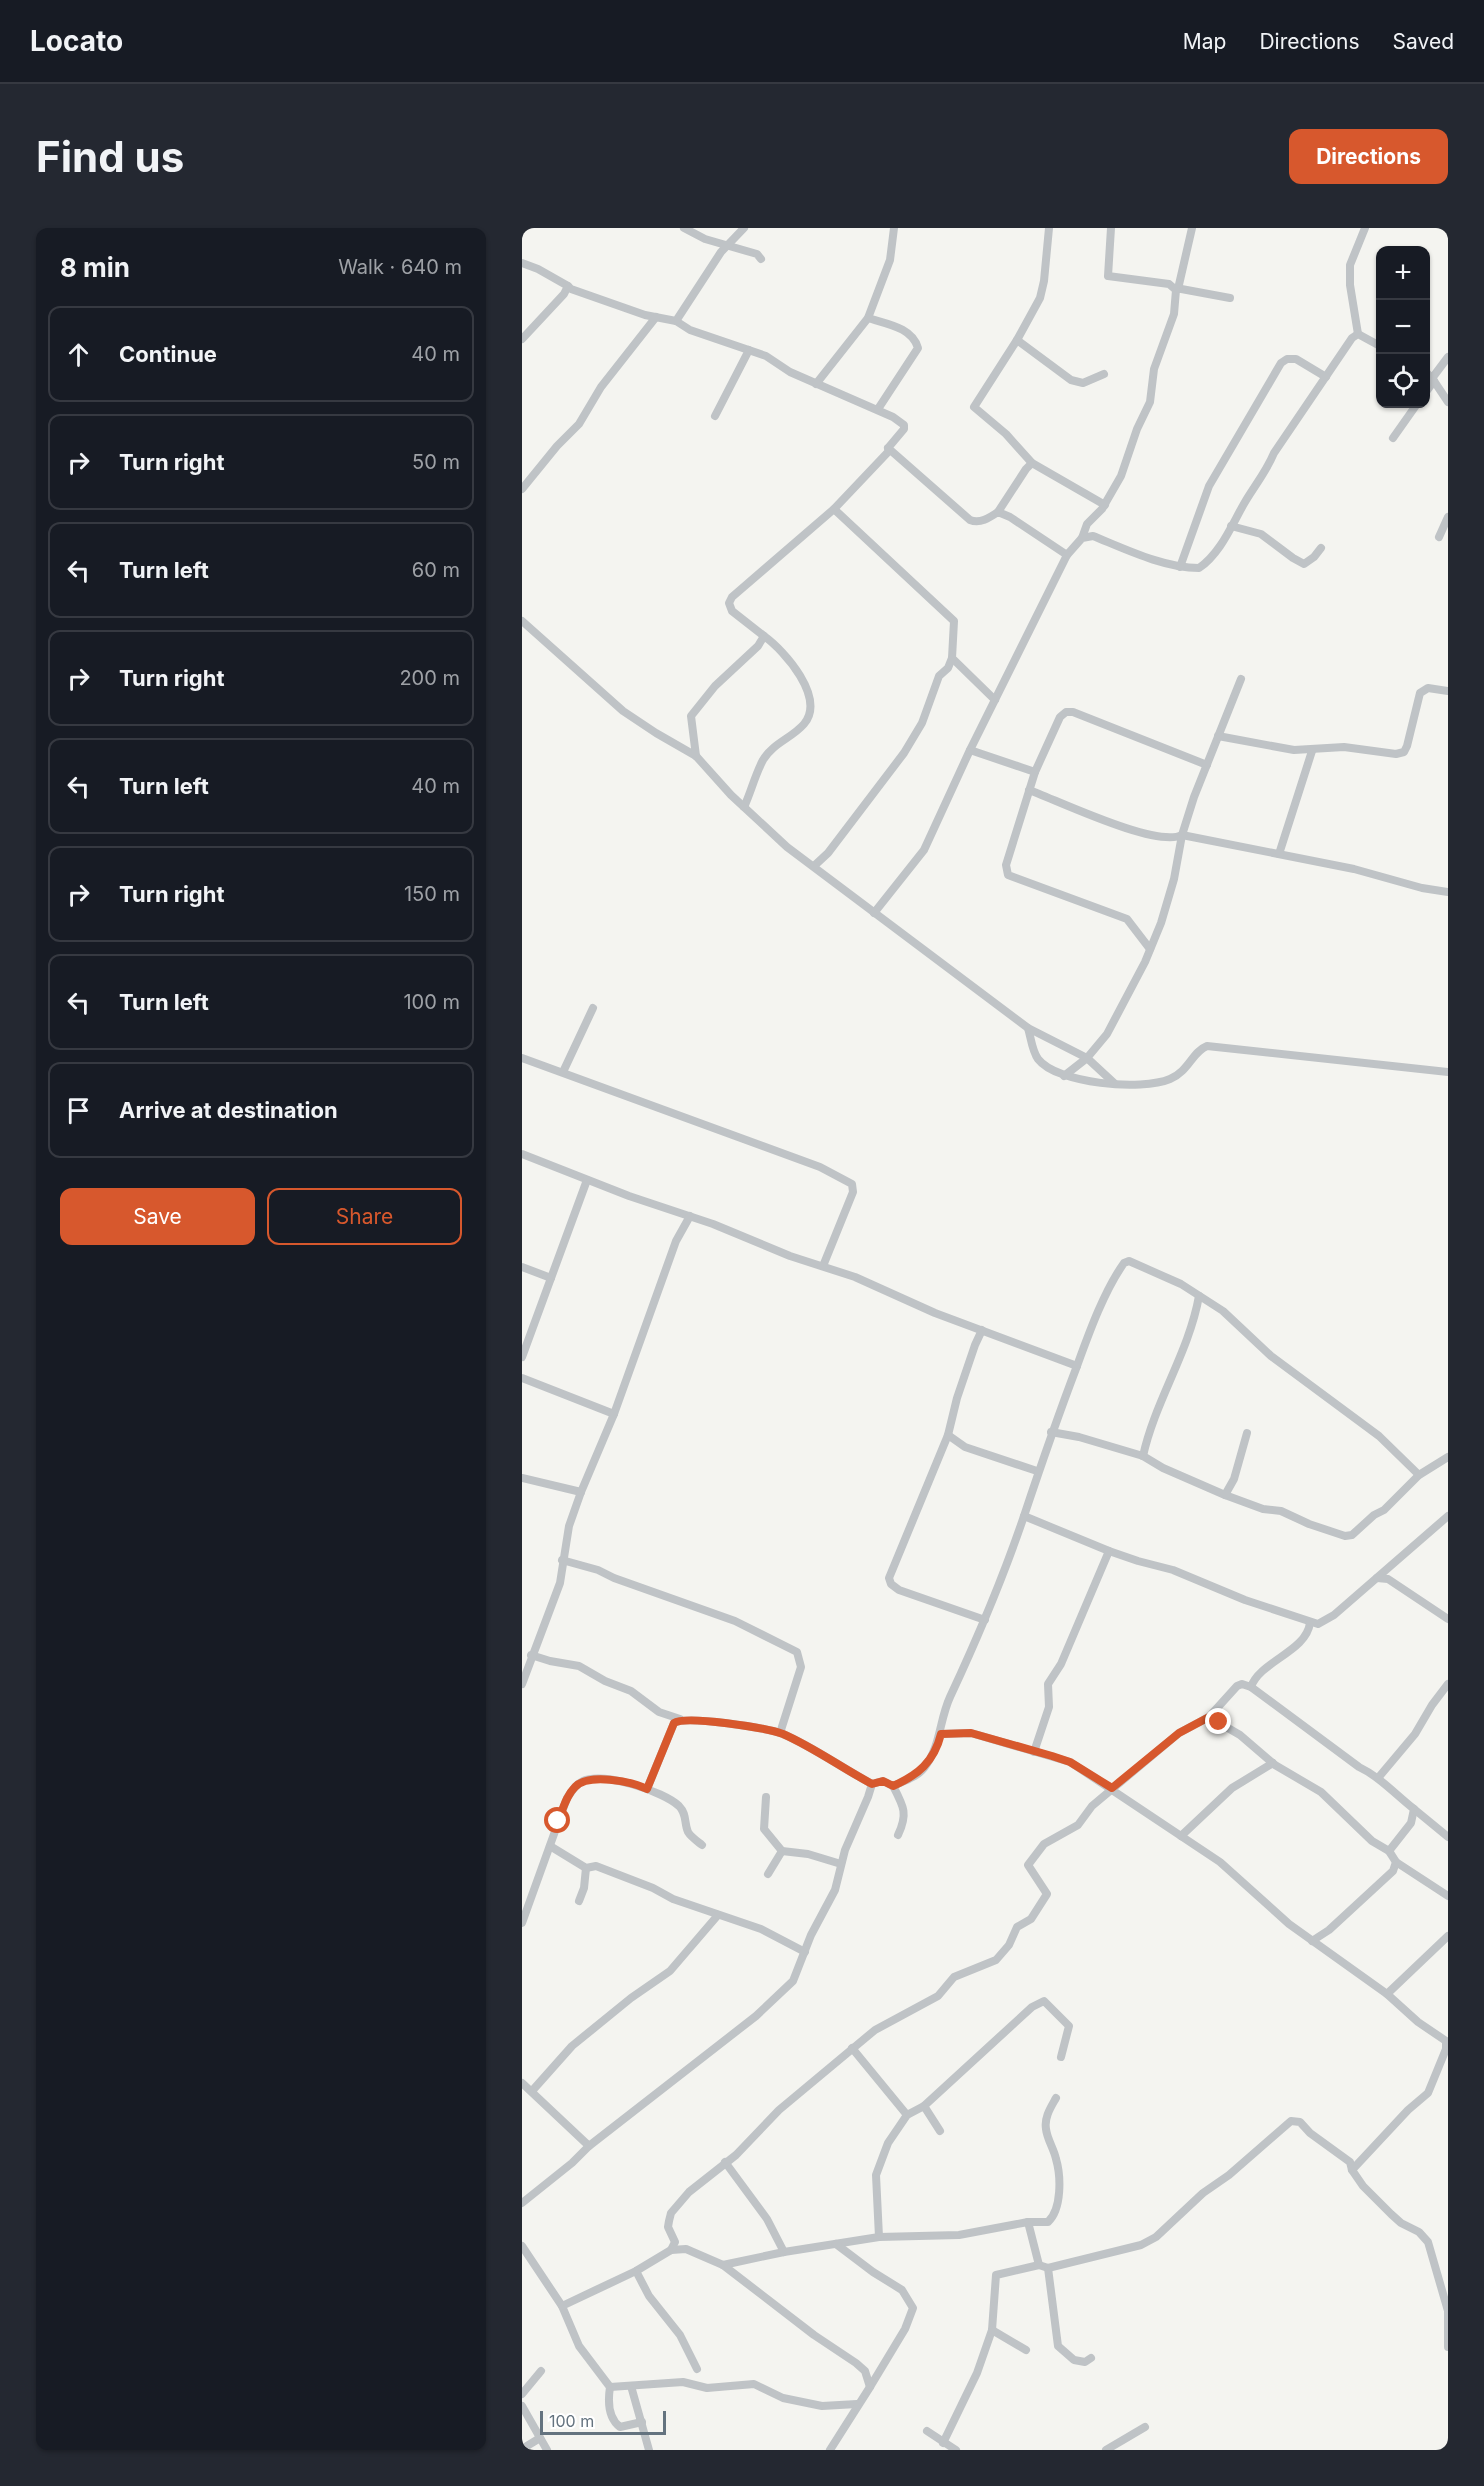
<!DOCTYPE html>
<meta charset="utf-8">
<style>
:root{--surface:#171b24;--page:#242831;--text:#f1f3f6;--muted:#9ea1a6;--line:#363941;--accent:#d7582d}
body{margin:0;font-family:Inter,sans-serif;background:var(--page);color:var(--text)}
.controls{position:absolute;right:18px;top:18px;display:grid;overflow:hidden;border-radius:12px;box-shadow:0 2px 4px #0004}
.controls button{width:54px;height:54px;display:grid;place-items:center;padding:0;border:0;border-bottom:2px solid var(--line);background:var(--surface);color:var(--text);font:30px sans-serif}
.scale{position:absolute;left:18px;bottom:15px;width:126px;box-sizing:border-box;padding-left:6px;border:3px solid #64737f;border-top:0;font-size:16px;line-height:21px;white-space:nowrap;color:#64737f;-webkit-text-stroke:4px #fff;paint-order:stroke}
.stop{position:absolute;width:18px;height:18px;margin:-14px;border:4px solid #d7582d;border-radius:50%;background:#fff}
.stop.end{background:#d7582d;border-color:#fff;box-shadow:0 2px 6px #0008}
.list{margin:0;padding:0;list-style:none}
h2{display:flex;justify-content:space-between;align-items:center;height:78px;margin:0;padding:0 24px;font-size:26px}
h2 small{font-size:20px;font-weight:400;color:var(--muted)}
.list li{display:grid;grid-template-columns:39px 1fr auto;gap:18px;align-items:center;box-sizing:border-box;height:96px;margin:0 12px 12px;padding:0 12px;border:2px solid var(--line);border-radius:12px}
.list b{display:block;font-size:22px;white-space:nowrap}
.list em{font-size:20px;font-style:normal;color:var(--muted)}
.actions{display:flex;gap:12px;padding:18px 24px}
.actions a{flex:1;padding:14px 0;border:2px solid var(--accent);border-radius:12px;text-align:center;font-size:21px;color:var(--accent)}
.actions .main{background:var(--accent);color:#fff}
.icon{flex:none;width:33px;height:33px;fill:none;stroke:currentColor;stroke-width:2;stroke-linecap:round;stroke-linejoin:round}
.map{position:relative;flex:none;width:926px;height:2222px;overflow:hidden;border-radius:12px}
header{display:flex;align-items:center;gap:36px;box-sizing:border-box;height:84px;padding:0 30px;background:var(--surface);border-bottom:2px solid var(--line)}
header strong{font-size:28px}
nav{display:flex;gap:33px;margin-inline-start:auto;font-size:21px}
.intro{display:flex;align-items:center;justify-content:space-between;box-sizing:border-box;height:144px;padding:0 36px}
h1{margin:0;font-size:42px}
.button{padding:15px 27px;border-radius:12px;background:var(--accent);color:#fff;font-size:21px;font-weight:700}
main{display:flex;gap:36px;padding:0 36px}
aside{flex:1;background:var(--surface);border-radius:12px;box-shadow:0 2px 4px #0004}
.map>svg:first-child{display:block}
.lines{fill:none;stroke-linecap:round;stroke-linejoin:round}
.minor{stroke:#bfc3c6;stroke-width:8}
.route{stroke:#d7582d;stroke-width:8}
</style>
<header>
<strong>Locato</strong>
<nav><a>Map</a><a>Directions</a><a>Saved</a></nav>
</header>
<div class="intro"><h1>Find us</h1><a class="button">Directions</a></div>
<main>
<aside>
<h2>8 min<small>Walk · 640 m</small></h2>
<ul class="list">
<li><svg class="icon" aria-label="ahead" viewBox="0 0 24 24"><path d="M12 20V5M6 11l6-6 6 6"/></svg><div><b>Continue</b></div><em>40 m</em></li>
<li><svg class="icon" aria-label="right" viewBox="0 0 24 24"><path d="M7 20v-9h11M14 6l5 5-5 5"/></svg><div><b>Turn right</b></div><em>50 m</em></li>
<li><svg class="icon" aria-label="left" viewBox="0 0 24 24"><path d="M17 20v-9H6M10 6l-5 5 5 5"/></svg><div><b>Turn left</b></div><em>60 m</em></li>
<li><svg class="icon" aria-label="right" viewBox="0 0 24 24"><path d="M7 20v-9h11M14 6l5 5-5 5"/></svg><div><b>Turn right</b></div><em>200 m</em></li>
<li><svg class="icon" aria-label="left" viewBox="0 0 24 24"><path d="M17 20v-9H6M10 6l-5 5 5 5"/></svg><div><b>Turn left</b></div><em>40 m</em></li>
<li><svg class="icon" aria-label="right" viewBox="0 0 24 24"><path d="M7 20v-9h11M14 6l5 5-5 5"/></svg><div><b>Turn right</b></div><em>150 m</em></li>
<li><svg class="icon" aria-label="left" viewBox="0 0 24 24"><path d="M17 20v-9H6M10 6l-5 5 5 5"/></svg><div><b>Turn left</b></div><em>100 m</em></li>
<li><svg class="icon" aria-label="arrive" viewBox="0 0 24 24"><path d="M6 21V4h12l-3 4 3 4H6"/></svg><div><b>Arrive at destination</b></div></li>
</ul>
<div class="actions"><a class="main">Save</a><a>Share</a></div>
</aside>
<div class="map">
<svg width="926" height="2222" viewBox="0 0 926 2222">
<rect width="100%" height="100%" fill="#f4f4f0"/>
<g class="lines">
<g class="minor">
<polyline points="162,0 183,11 235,26 239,31"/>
<polyline points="527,0 522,53 518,70 495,112 452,179 484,206 510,235 583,277"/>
<polyline points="0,35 16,41 46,58"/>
<polyline points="654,60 708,70"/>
<polyline points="656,61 670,0"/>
<path d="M 346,90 C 364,96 390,99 396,120 L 356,181"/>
<path d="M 154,93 L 168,102 L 244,128 L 268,144 L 371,189 L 382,197 L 382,201 L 366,220 L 448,292 C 458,296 467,290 476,284 L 488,289 L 545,327 L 560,310 L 571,308 C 603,321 642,340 677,340 C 699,325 710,296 723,274 C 733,257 744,244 752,225 L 830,110 L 836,106 L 858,118"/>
<polyline points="836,106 828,57 828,37 843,0"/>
<polyline points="0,111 42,66 46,58 49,61 123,87 154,93 199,24 222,0"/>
<polyline points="495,112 549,152 561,155 582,146"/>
<polyline points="904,144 912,153 904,164"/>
<polyline points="911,149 926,129"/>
<polyline points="912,153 926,174"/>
<polyline points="294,156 346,90 368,32 372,0"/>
<polyline points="193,188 227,122"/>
<polyline points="871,210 895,176"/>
<polyline points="0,261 35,218 57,196 79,159 134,89"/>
<polyline points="312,281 432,393 430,430 473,472"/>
<polyline points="476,284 504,241 510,235"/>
<polyline points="709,298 739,306 771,330 782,336 792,329 799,320"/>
<polyline points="917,309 926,289"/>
<polyline points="560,310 565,296 580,281 599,248 615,201 628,174 632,141 652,86 654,62 647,56 586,48 589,0"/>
<polyline points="658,339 687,258 759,135 765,131 774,131 804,149"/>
<path d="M 0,393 L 101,483 L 134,505 L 174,528 L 209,567 L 265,619 L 506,800 C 509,810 510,823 516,831 C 535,856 620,863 648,851 C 667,843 670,824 685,818 L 926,844"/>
<polyline points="696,508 772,522 822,519 874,526 882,524 885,518 898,465 906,460 926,463"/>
<polyline points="448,522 513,544 538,489 544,484 551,484 685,537"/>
<polyline points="174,528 169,488 193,458 236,418 242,408 210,383 207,375 210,369 312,281 367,223 366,220"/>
<polyline points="513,544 484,637 486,647 605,691 628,721"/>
<path d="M 507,562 C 537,573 634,620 660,607 L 832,641 L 900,660 L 926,664"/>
<path d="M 222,579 C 229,564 233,547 241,532 C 251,515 270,510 282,496 C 304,470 263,423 242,408"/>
<polyline points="757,626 790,523"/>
<polyline points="292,638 306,625 382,525 400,495 417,448 426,440 430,430"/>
<polyline points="352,685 402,622 448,522 545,327"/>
<polyline points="506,800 565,830 592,855"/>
<polyline points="0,830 298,939 330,956 331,964 301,1038"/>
<polyline points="41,844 71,780"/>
<polyline points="542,848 565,830 585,806 623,734 639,695 652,651 660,607 672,569 719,451"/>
<polyline points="0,926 107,968 191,996 268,1028 333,1049 413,1085 555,1138"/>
<polyline points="0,1039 29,1050"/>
<polyline points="460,1102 453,1117 435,1170 426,1207 367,1350 369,1356 377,1362 463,1392"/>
<polyline points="0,1129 65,952"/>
<polyline points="0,1150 92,1186"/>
<polyline points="529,1204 557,1209 621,1228 641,1240 703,1267 741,1281 759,1283 787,1296 823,1308 830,1307 852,1287 862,1282 897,1247 926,1229"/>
<polyline points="426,1207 443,1219 515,1243"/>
<path d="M 621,1228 C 633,1173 667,1124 677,1068"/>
<polyline points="0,1250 59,1264"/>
<polyline points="703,1267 712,1251 725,1205"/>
<polyline points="502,1288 587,1323 616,1333 651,1342 723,1372 796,1396 812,1387 926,1288"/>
<polyline points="40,1332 76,1342 92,1350 213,1393 275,1424 279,1439 258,1505"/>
<polyline points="855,1350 866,1351 926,1391"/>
<polyline points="9,1427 28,1433 57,1438 83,1453 109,1463 137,1484 158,1491"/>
<polyline points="0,1456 38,1355 47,1298 59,1264 92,1186 154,1013 168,988"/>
<path d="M 729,1459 C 738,1433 784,1424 788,1395"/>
<path d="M 687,1489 L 715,1458 L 720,1456 L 729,1459 L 837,1539 C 858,1549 873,1566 892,1581 L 889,1595 L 867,1623"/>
<polyline points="419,1506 449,1505 548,1534 698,1634 767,1696 865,1766 896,1794 924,1813 924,1821 906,1865 886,1882 830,1942"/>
<polyline points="512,1524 527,1479 526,1456 539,1436 587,1323"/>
<polyline points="856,1550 893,1506 910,1477 926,1456"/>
<path d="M 371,1558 C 382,1579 386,1586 376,1607"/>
<path d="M 125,1561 L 152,1495 C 164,1487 245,1500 261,1506 C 291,1519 320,1540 350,1556"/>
<polyline points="244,1569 242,1601 260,1623 286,1626 319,1636"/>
<polyline points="892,1581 926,1609"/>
<polyline points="659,1608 710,1560 751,1535"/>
<polyline points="28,1618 64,1640 74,1638 131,1660 151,1671 239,1701 283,1724"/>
<polyline points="874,1634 926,1668"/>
<polyline points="246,1646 260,1623"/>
<polyline points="57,1673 62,1660 64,1640"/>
<path d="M 0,1695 L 45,1570 C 50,1563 53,1557 61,1553 C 82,1544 141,1563 157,1578 C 165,1586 162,1595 166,1604 C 169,1609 175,1613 180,1617"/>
<polyline points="865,1766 926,1708"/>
<polyline points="330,1820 385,1887"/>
<polyline points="0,1855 67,1918"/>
<polyline points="10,1863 50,1818 109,1770 148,1743 196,1687"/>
<polyline points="402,1878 510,1779 522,1773 547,1798 539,1829"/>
<polyline points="203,1934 245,1991 262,2024"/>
<path d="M 0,1975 L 50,1935 L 67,1918 L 234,1788 L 271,1753 L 289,1707 L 313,1662 L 323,1622 L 346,1569 L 350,1556 L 361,1553 L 371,1558 C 382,1553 395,1549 402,1540 C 419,1518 417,1493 428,1469 C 456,1409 481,1350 502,1288 C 519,1237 536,1188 555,1138 C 567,1105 582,1063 602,1035 L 607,1033 L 659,1056 L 701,1083 L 749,1128 L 857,1208 L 897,1247"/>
<polyline points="506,1994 517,2037 526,2040 619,2017 634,2009 681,1965 707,1947 769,1893 778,1894 788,1905 828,1934 830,1942 841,1958 869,1986 879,1995 897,2004 906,2014 926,2083 926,2119"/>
<polyline points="357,2009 354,1947 366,1915 385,1887 402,1878 418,1903"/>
<path d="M 0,2018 L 40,2078 L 57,2118 L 88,2159 C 86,2172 86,2190 98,2199 L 120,2194"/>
<polyline points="149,2022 153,2014 146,1999 147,1993 149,1985 167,1964 214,1927 257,1882 353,1802 416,1768 432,1749 474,1732 487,1717 495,1699 509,1691 525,1666 506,1637 522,1616 556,1597 570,1578 657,1505 687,1489 718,1507 753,1537 799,1564 850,1613 867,1623 874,1634 871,1643 807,1702 790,1713"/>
<path d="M 201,2037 L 262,2024 L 357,2009 L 437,2007 L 506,1994 L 526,1994 C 540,1981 539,1948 534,1931 C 532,1921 525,1911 524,1901 C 522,1889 529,1879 534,1870"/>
<polyline points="526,2040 536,2118 552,2132 563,2134 569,2130"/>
<polyline points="114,2043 127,2068 158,2107 175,2141"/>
<polyline points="40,2078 114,2043 149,2022 164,2021 201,2037 292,2107 334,2135 343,2143 348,2159 383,2101 391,2080 380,2062 351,2044 314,2016"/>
<polyline points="470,2102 474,2047 517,2037"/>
<polyline points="109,2158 127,2222"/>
<polyline points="88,2159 161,2154 185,2160 232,2156 261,2170 300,2178 335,2176"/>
<polyline points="0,2166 19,2143"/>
<polyline points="0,2178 25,2222"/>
<polyline points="405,2203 434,2222"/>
<polyline points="421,2215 455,2145 470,2102 504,2122"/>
<polyline points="0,2221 18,2210"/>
<polyline points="308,2222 348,2159"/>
<polyline points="584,2222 623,2199"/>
</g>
</g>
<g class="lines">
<path class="route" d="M 36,1593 C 41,1581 44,1568 53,1559 C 66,1545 109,1553 125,1561 L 152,1495 C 164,1487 245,1500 261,1506 C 291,1519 320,1540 350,1556 L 361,1553 L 371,1558 C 396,1547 412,1534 419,1506 L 449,1505 L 530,1528 L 548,1534 L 590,1560 L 657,1505 L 687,1489 L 697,1494"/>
</g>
</svg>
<div class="controls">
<button>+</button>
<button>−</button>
<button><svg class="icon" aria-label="locate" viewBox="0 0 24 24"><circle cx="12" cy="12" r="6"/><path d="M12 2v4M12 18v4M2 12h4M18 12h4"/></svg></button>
</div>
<div class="scale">100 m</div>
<div class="stop" style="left:36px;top:1593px"></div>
<div class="stop end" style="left:697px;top:1494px"></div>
</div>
</main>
